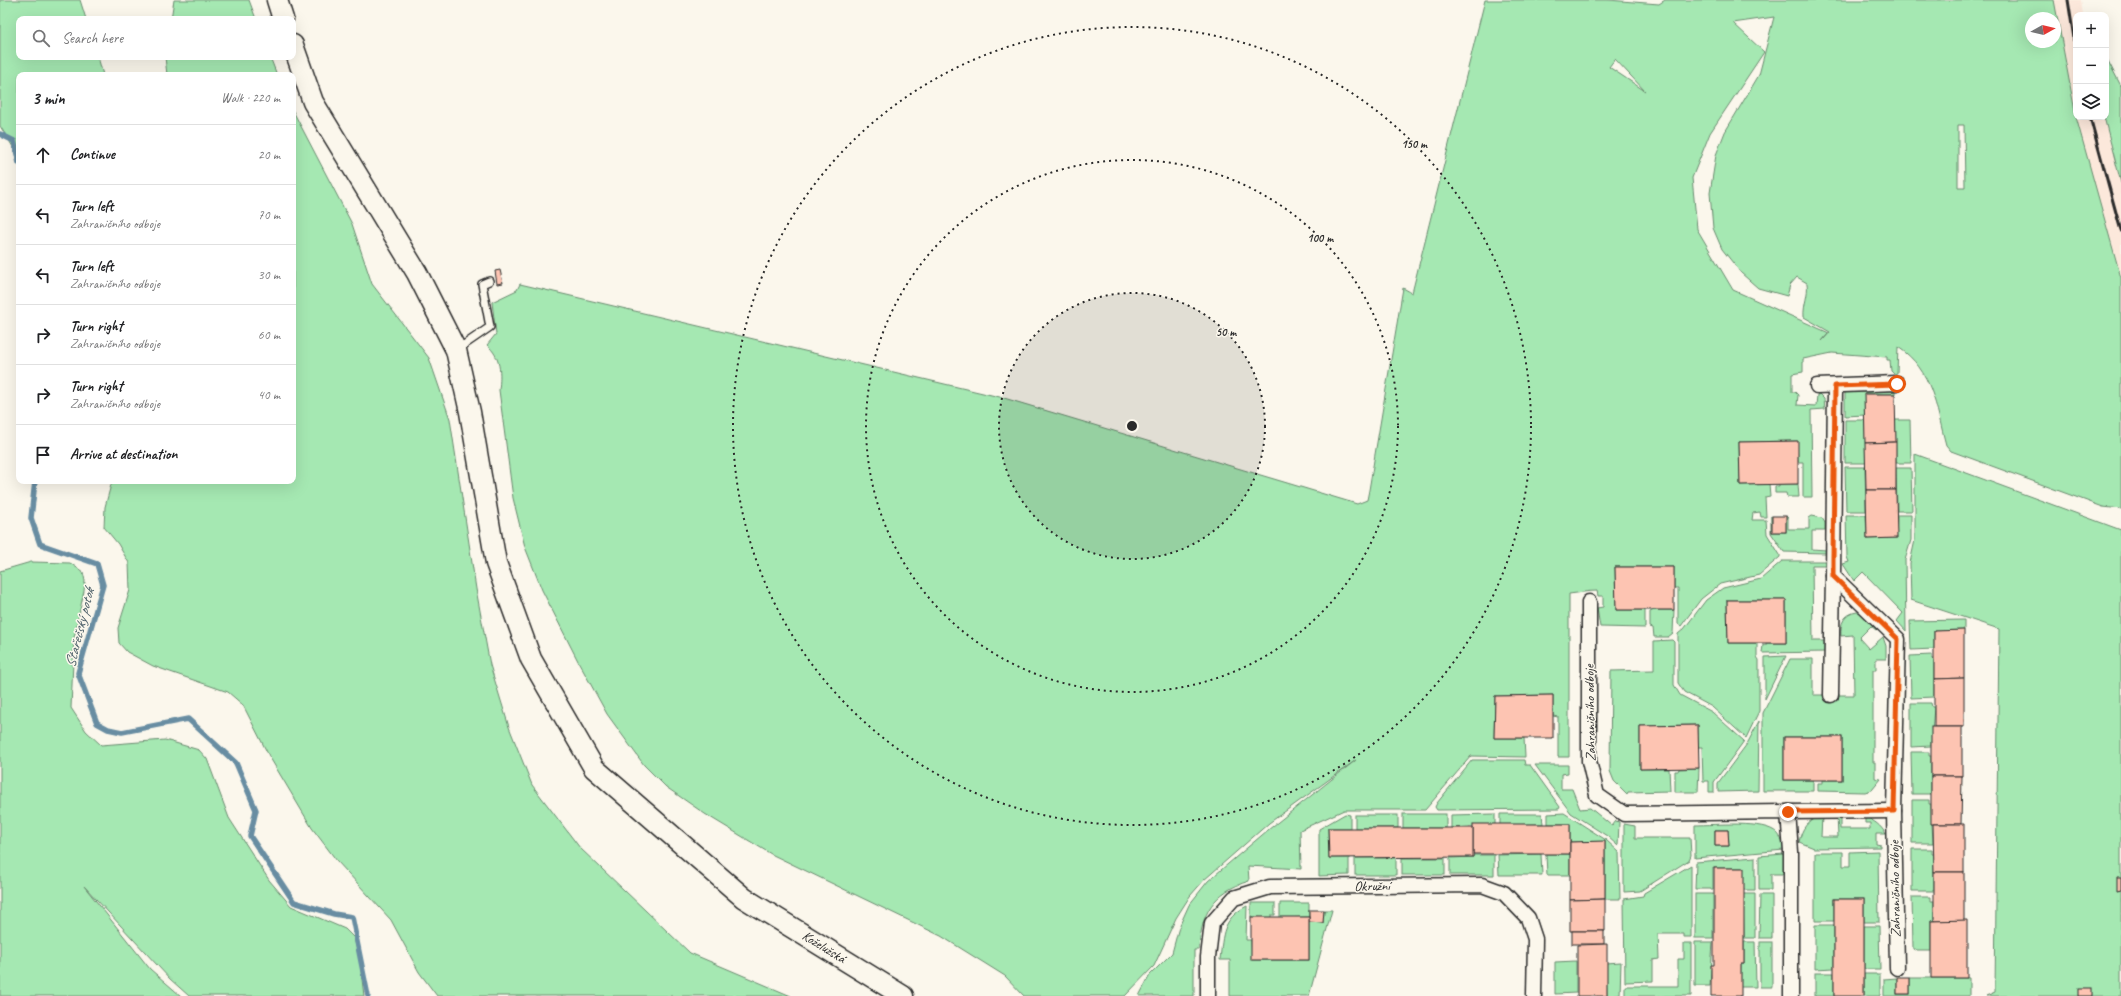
<!DOCTYPE html>
<meta charset="utf-8">
<style>
:root{--surface:#fff;--page:#f2f2f2;--text:#202124;--muted:#757577;--line:#e0e0e0}
body{margin:0;font-family:Caveat,sans-serif;background:var(--page);color:var(--text)}
.controls{position:absolute;right:12px;top:12px;display:grid;overflow:hidden;border-radius:8px;box-shadow:0 4px 16px #0002}
.controls button{width:36px;height:36px;display:grid;place-items:center;padding:0;border:0;border-bottom:1px solid var(--line);background:var(--surface);color:var(--text);font:20px sans-serif}
.compass{position:absolute;left:2025px;top:12px;width:36px;height:36px;border-radius:50%;background:var(--surface);box-shadow:0 4px 16px #0002;rotate:82deg}
.stop{position:absolute;width:12px;height:12px;margin:-9px;border:3px solid #ea580c;border-radius:50%;background:#fff}
.stop.end{background:#ea580c;border-color:#fff;box-shadow:0 1px 4px #0008}
.list{margin:0;padding:0;list-style:none}
h2{display:flex;justify-content:space-between;align-items:center;height:52px;margin:0;padding:0 16px;font-size:17px}
h2 small{font-size:13px;font-weight:400;color:var(--muted)}
.list li{display:grid;grid-template-columns:26px 1fr auto;gap:12px;align-items:center;box-sizing:border-box;height:60px;padding:0 16px;border-top:1px solid var(--line)}
.list b{display:block;font-size:15px;white-space:nowrap}
.list p{margin:0;font-size:13px;white-space:nowrap;color:var(--muted)}
.list em{font-size:13px;font-style:normal;color:var(--muted)}
.icon{flex:none;width:22px;height:22px;fill:none;stroke:currentColor;stroke-width:2;stroke-linecap:round;stroke-linejoin:round}
.map{position:relative;flex:none;width:2121px;height:996px;overflow:hidden}
.search{position:absolute;background:var(--surface);box-shadow:0 4px 16px #0002;left:16px;top:16px;width:280px;height:44px;display:flex;align-items:center;gap:10px;box-sizing:border-box;padding:0 14px;border-radius:8px;color:var(--muted);font-size:15px}
.panel{position:absolute;background:var(--surface);box-shadow:0 4px 16px #0002;left:16px;top:72px;width:280px;height:412px;border-radius:8px}
.map>svg:first-child{display:block}
.built{fill:#fce8db}
.green{fill:#a5e8b2;stroke:#688a6e;fill-rule:evenodd}
.lines{fill:none;stroke-linecap:round;stroke-linejoin:round}
.stream{stroke:#688da2;stroke-width:5.5}
.building{fill:#fdc4b2;stroke:#2b2b2b}
.service-casing{stroke:#2b2b2b;stroke-width:10}
.minor-casing{stroke:#2b2b2b;stroke-width:17}
.secondary-casing{stroke:#2b2b2b;stroke-width:23}
.service{stroke:#fbf7ec;stroke-width:7}
.minor{stroke:#fbf7ec;stroke-width:14}
.secondary{stroke:#fbf7ec;stroke-width:20}
.rail{stroke:#2b2b2b;stroke-width:3}
.route{stroke:#ea580c;stroke-width:5}
.ring{fill:none;stroke:#2b2b2b;stroke-width:2;stroke-dasharray:2 4}
.labels{text-anchor:middle;dominant-baseline:central;stroke-width:3;stroke-linejoin:round;paint-order:stroke}
.street-label{font-size:14px;fill:#2b2b2b;stroke:#fbf7ec}
.water-label{font-size:15px;font-style:italic;fill:#495c66;stroke:#fbf7ec}
.centre{fill:#2b2b2b;stroke:#fbf7ec;stroke-width:2}
.ring-label{font-size:12px;text-anchor:middle;font-weight:bold;fill:#2b2b2b;stroke:#fbf7ec;stroke-width:3;stroke-linejoin:round;paint-order:stroke}
</style>
<div class="map">
<svg width="2121" height="996" viewBox="0 0 2121 996">
<rect width="100%" height="100%" fill="#fbf7ec"/>
<filter id="ink" filterUnits="userSpaceOnUse"><feTurbulence type="fractalNoise" baseFrequency=".025" numOctaves="2"/><feDisplacementMap in="SourceGraphic" scale="8" xChannelSelector="R" yChannelSelector="G"/><feConvolveMatrix kernelMatrix="1 2 1 2 8 2 1 2 1" color-interpolation-filters="sRGB"/></filter>
<g filter="url(#ink)">
<g class="built">
<polygon points="2054,0 2081,0 2083,15 2076,15 2076,116 2058,29"/>
<polygon points="2076,117 2104,117 2121,183 2121,278 2088,164"/>
</g>
<g class="green">
<polygon points="0,0 80,0 86,19 19,19 19,57 98,57 103,75 19,75 19,153 13,147 0,126"/>
<polygon points="174,0 249,0 256,19 171,19"/>
<path d="M 1485,0 L 1608,0 L 1659,4 L 1665,0 L 2054,0 L 2076,117 L 2121,278 L 2121,509 L 2103,507 L 1951,451 L 1946,445 C 1936,408 1933,370 1898,347 L 1897,373 L 1894,374 L 1891,371 L 1890,360 L 1887,360 L 1887,357 L 1832,353 L 1803,359 L 1803,372 L 1792,374 L 1792,392 L 1795,392 L 1798,395 L 1797,405 L 1816,406 L 1817,395 L 1819,394 L 1824,399 L 1825,409 L 1811,410 L 1812,497 L 1803,497 L 1803,462 L 1798,462 L 1797,441 L 1739,442 L 1740,485 L 1769,484 L 1770,496 L 1765,497 L 1766,517 L 1761,517 L 1760,512 L 1753,513 L 1752,520 L 1766,520 L 1767,534 L 1780,555 L 1780,557 L 1759,575 L 1720,584 L 1701,599 L 1681,626 L 1678,624 L 1678,588 L 1674,588 L 1674,567 L 1615,567 L 1616,610 L 1645,610 L 1645,628 L 1600,627 L 1597,608 L 1603,607 L 1603,596 L 1598,596 L 1597,591 C 1586,591 1579,593 1569,594 L 1569,757 L 1558,757 L 1558,717 L 1553,716 L 1553,695 L 1495,696 L 1494,738 L 1524,738 L 1525,757 L 1471,756 L 1425,810 L 1344,810 L 1300,830 L 1301,869 L 1248,866 L 1249,881 C 1213,892 1201,913 1199,950 L 1194,950 L 1194,996 L 1139,996 L 1150,975 L 1172,953 L 1179,927 L 1189,905 L 1208,881 L 1268,830 L 1356,760 L 1269,823 L 1204,880 L 1190,896 L 1176,918 L 1154,966 L 1125,996 L 1024,996 L 1005,976 L 941,936 L 771,854 L 705,814 L 666,787 L 644,765 L 607,714 L 578,661 L 542,590 L 525,547 L 513,498 L 499,390 C 501,373 501,357 487,345 L 496,334 L 492,302 L 517,290 L 520,284 L 1004,398 L 1357,504 L 1367,500 L 1369,490 L 1403,288 L 1412,293 ZM 1774,17 L 1759,75 L 1725,132 L 1716,155 L 1710,193 L 1713,228 L 1722,249 L 1741,273 L 1758,288 L 1787,296 L 1790,285 L 1797,277 L 1807,283 C 1809,295 1803,304 1804,317 L 1830,332 L 1822,341 L 1829,333 L 1733,290 L 1697,229 L 1692,178 L 1710,133 L 1764,52 L 1733,23 ZM 2031,18 L 2055,18 L 2055,42 L 2031,42 ZM 1615,59 L 1645,91 L 1609,67 ZM 1958,125 L 1964,125 L 1965,187 L 1958,187 Z"/>
<polygon points="165,57 270,57 277,75 167,75"/>
<polygon points="2106,57 2121,86 2121,183 2104,117 2106,117"/>
<polygon points="293,111 352,224 372,284 429,358 450,419 476,589 490,665 509,727 532,785 580,848 690,953 791,996 437,996 419,972 391,920 337,861 312,828 269,756 243,705 228,692 153,666 127,652 119,643 118,628 130,590 129,563 118,544 104,527 105,507 112,481 293,481"/>
<polygon points="1895,391 1895,394 1865,394 1865,415 1845,416 1845,392"/>
<polygon points="1845,420 1865,420 1866,463 1845,463"/>
<polygon points="1895,420 1910,420 1911,463 1896,463"/>
<polygon points="1915,454 2121,530 2121,996 1986,996 1995,992 1999,629 1911,600 1910,563 1915,540"/>
<polygon points="1845,467 1865,467 1866,511 1846,511"/>
<polygon points="1896,468 1911,468 1912,511 1897,511"/>
<polygon points="1779,484 1798,484 1799,497 1787,497 1786,493 1775,493 1775,486 1779,486"/>
<polygon points="1846,515 1866,515 1867,539 1896,538 1897,515 1911,515 1911,540 1905,560 1906,631 1897,621 1903,613 1863,572 1854,581 1843,564 1849,562 1847,557"/>
<polygon points="1771,516 1772,532 1786,532 1786,516 1788,518 1788,529 1809,529 1809,518 1812,516 1822,518 1825,523 1825,531 1812,531 1812,549 1826,550 1826,553 1784,552 1771,533"/>
<polygon points="1782,561 1825,561 1825,565 1812,565 1813,641 1826,641 1826,652 1762,653 1763,645 1766,645 1766,643 1786,643 1786,600 1727,600 1728,643 1757,643 1757,657 1759,660 1759,711 1746,738 1712,707 1684,692 1678,683 1678,634 1684,629 1706,600 1723,588 1761,579"/>
<polygon points="31,562 70,563 83,572 85,581 84,591 74,638 71,708 86,731 101,745 165,740 199,750 207,759 229,818 269,880 291,906 345,929 354,938 360,962 364,996 189,996 170,979 84,886 150,969 181,996 0,996 0,571"/>
<polygon points="1654,610 1674,610 1673,633 1668,637 1654,637 1653,628 1650,627 1650,612"/>
<path d="M 1857,612 L 1864,613 L 1878,628 L 1876,630 L 1871,626 L 1859,638 L 1869,649 L 1883,637 L 1886,646 L 1886,659 L 1876,659 L 1876,670 L 1873,670 L 1873,762 L 1875,762 L 1875,778 L 1881,779 L 1872,790 L 1865,792 L 1818,791 L 1818,783 L 1823,783 L 1823,780 L 1842,780 L 1842,737 L 1784,737 L 1784,780 L 1813,780 L 1813,791 L 1763,791 L 1763,713 L 1790,659 L 1813,659 L 1813,695 L 1854,695 L 1853,635 L 1841,636 C 1840,623 1844,614 1857,612 Z"/>
<polygon points="1964,620 1964,630 1934,631 1934,649 1911,650 1910,621"/>
<polygon points="1672,640 1674,642 1674,685 1680,695 1712,712 1744,741 1714,782 1714,792 1709,792 1709,781 1703,781 1702,747 1698,747 1698,725 1640,726 1640,769 1669,769 1670,791 1628,792 1627,794 1614,781 1610,771 1611,671 1654,670 1654,641"/>
<polygon points="1932,655 1932,659 1934,659 1934,697 1911,698 1910,656"/>
<polygon points="1786,656 1765,699 1765,657"/>
<polygon points="1911,703 1931,703 1932,707 1934,707 1931,746 1911,747"/>
<polygon points="1759,721 1758,791 1718,792 1718,783 1747,744"/>
<polygon points="1911,752 1929,752 1929,756 1931,756 1931,794 1912,794"/>
<polygon points="1472,760 1524,760 1525,765 1530,765 1560,807 1559,809 1437,810 1435,807 1437,803"/>
<polygon points="1535,765 1568,765 1568,773 1561,774 1561,789 1572,789 1580,809 1590,808 1612,826 1616,821 1619,822 1618,846 1607,836 1571,813"/>
<polygon points="1699,768 1698,792 1675,792 1675,771 1678,771 1679,769"/>
<polygon points="1912,800 1929,800 1929,804 1931,804 1933,843 1912,843"/>
<polygon points="1564,813 1606,840 1619,852 1620,899 1605,899 1605,842 1570,842 1570,824 1548,824 1548,814"/>
<polygon points="1345,814 1350,815 1350,828 1328,828 1329,858 1349,858 1349,875 1319,876 1319,829"/>
<rect x="1403" y="814" width="43" height="14"/>
<polygon points="1495,814 1495,825 1451,828 1451,815"/>
<polygon points="1500,814 1542,814 1543,824 1500,825"/>
<rect x="1355" y="815" width="43" height="13"/>
<path d="M 1822,816 L 1821,837 L 1838,837 L 1837,816 L 1840,816 L 1840,829 L 1870,829 L 1870,823 L 1865,823 L 1865,817 C 1875,821 1880,825 1886,834 L 1876,834 L 1876,844 L 1881,845 L 1881,847 L 1814,848 L 1799,842 C 1802,828 1807,820 1822,816 Z"/>
<polygon points="1624,824 1635,826 1635,838 1690,838 1691,855 1689,860 1640,891 1624,892"/>
<path d="M 1695,825 C 1714,825 1765,820 1777,833 C 1782,838 1783,844 1784,850 L 1695,858 ZM 1715,830 L 1728,830 L 1729,846 L 1715,846 Z"/>
<polygon points="1912,849 1932,849 1932,853 1934,853 1934,891 1912,891"/>
<polygon points="1878,851 1879,922 1864,922 1864,899 1834,899 1834,921 1815,921 1815,852 1843,852 1843,866 1850,866 1850,852"/>
<polygon points="1541,854 1542,875 1499,875 1498,855"/>
<polygon points="1546,854 1570,854 1570,875 1547,875"/>
<polygon points="1784,854 1784,874 1771,874 1771,890 1759,890 1759,856"/>
<polygon points="1473,855 1494,855 1494,875 1450,875 1450,858 1473,857"/>
<polygon points="1755,857 1755,890 1743,890 1743,868 1713,868 1713,889 1695,889 1696,862"/>
<rect x="1355" y="858" width="41" height="17"/>
<rect x="1402" y="858" width="43" height="17"/>
<polygon points="1691,865 1691,937 1684,937 1684,934 1658,934 1659,959 1653,960 1653,981 1625,982 1624,899 1643,896 1644,893"/>
<rect x="1695" y="894" width="18" height="44"/>
<polygon points="1743,894 1755,894 1755,938 1744,938"/>
<polygon points="1760,895 1772,895 1772,938 1759,938"/>
<polygon points="1912,897 1931,897 1931,901 1934,901 1934,921 1931,921 1931,951 1917,951 1913,949"/>
<polygon points="1251,903 1275,903 1275,915 1271,915 1271,918 1251,917"/>
<polygon points="1280,903 1309,903 1309,917 1280,918"/>
<path d="M 1247,906 L 1246,940 L 1251,940 L 1252,960 L 1309,960 L 1309,922 L 1323,923 L 1324,910 L 1332,910 L 1309,996 L 1230,996 L 1230,960 L 1220,960 C 1223,934 1222,919 1247,906 Z"/>
<polygon points="1815,925 1834,925 1834,968 1815,969"/>
<polygon points="1864,926 1879,926 1880,969 1864,969"/>
<polygon points="1695,942 1713,942 1710,986 1695,986"/>
<polygon points="1744,942 1755,942 1756,987 1740,987 1741,964 1744,964"/>
<rect x="1760" y="942" width="12" height="45"/>
<polygon points="1684,943 1691,943 1691,996 1625,996 1625,986 1678,986 1678,959 1684,959"/>
<polygon points="1576,961 1576,993 1555,994 1555,962"/>
<polygon points="1621,962 1620,995 1607,996 1606,963"/>
<rect x="1815" y="973" width="19" height="23"/>
<rect x="1864" y="974" width="16" height="22"/>
<polygon points="1897,978 1897,994 1910,994 1910,978 1969,978 1969,996 1884,996 1884,979"/>
</g>
<g class="lines">
<g class="stream">
<polyline points="0,134 14,141 19,163"/>
<polyline points="35,481 31,518 40,544 97,564 103,585 78,673 97,723 108,729 122,732 188,719 236,763 256,810 250,836 294,902 334,914 352,917 368,996"/>
</g>
</g>
<g class="building">
<polygon points="500,270 503,283 497,284 495,271"/>
<polygon points="1864,394 1895,394 1896,442 1865,443"/>
<polygon points="1798,441 1798,484 1740,485 1739,442"/>
<polygon points="1896,442 1896,490 1866,490 1865,443"/>
<polygon points="1866,490 1896,490 1897,538 1867,539"/>
<rect x="1772" y="516" width="14" height="16"/>
<polygon points="1615,567 1674,567 1674,610 1616,610"/>
<polygon points="1727,600 1786,600 1786,643 1728,643"/>
<polygon points="1964,630 1964,678 1934,679 1934,631"/>
<polygon points="1964,678 1964,727 1934,727 1934,679"/>
<polygon points="1553,695 1553,738 1494,738 1495,696"/>
<polygon points="1698,725 1699,768 1640,769 1640,726"/>
<rect x="1931" y="727" width="31" height="49"/>
<rect x="1784" y="737" width="58" height="43"/>
<polygon points="1931,776 1962,776 1961,824 1931,824"/>
<rect x="1473" y="824" width="97" height="30"/>
<polygon points="1933,824 1964,824 1964,872 1934,872"/>
<polygon points="1328,828 1473,828 1473,857 1329,858"/>
<polygon points="1715,830 1728,830 1729,846 1715,846"/>
<polygon points="1605,841 1605,899 1570,900 1570,842"/>
<polygon points="1714,868 1744,868 1744,964 1741,964 1741,996 1711,996 1711,965 1714,965"/>
<rect x="1934" y="872" width="30" height="49"/>
<polygon points="2117,878 2121,878 2121,890 2117,891"/>
<polygon points="1605,899 1605,931 1570,931 1570,900"/>
<rect x="1834" y="899" width="30" height="97"/>
<polygon points="1309,910 1324,910 1323,923 1309,922"/>
<rect x="1251" y="917" width="58" height="43"/>
<polygon points="1967,920 1967,978 1931,978 1931,921"/>
<rect x="1572" y="931" width="32" height="13"/>
<polygon points="1607,944 1607,995 1608,996 1577,996 1577,945"/>
<rect x="1897" y="978" width="13" height="16"/>
<rect x="2078" y="988" width="14" height="8"/>
</g>
<g class="lines">
<defs>
<polyline id="service" points="458,349 490,327 482,284 489,281"/>
<g id="minor">
<polyline points="1817,386 1897,383"/>
<polyline points="1835,387 1833,576 1898,639 1894,811 1897,968"/>
<polyline points="1589,602 1589,761 1597,795 1624,814 1788,812 1791,852 1791,996"/>
<polyline points="1831,695 1833,576"/>
<polyline points="1788,812 1894,811"/>
<polyline points="1208,996 1208,957 1212,923 1234,898 1270,887 1482,885 1504,893 1528,918 1535,939 1534,996"/>
</g>
<g id="secondary">
<polyline points="277,0 283,19"/>
<polyline points="293,45 313,102 417,273 456,350 470,412 496,563 531,659 594,768 744,898 903,996"/>
</g>
</defs>
<use href="#service" class="service-casing"/>
<use href="#minor" class="minor-casing"/>
<use href="#secondary" class="secondary-casing"/>
<use href="#service" class="service"/>
<use href="#minor" class="minor"/>
<use href="#secondary" class="secondary"/>
<g class="rail">
<polyline points="2068,0 2076,51"/>
<polyline points="2090,117 2121,231"/>
</g>
</g>
</g>
<g class="lines" filter="url(#ink)">
<polyline class="route" points="1788,812 1894,811 1898,639 1833,576 1833,558 1835,386 1897,384"/>
</g>
<circle cx="1132" cy="426" r="133" fill="#2b2b2b" fill-opacity=".12"/>
<g class="ring">
<circle cx="1132" cy="426" r="133"/>
<circle cx="1132" cy="426" r="266"/>
<circle cx="1132" cy="426" r="399"/>
</g>
<g class="labels">
<g class="street-label">
<text transform="translate(1590 713) rotate(-91)">Zahraničního odboje</text>
<text transform="translate(1372 886) rotate(-1)">Okružní</text>
<text transform="translate(1895 889) rotate(-91)">Zahraničního odboje</text>
<text transform="translate(824 947) rotate(32)">Koželužská</text>
</g>
<g class="water-label">
<text transform="translate(80 628) rotate(-76)">Stařečský potok</text>
</g>
</g>
<circle cx="1132" cy="426" r="6" class="centre"/>
<g class="ring-label">
<text x="1414" y="148">150 m</text>
<text x="1320" y="242">100 m</text>
<text x="1226" y="336">50 m</text>
</g>
</svg>
<div class="controls">
<button>+</button>
<button>−</button>
<button><svg class="icon" aria-label="layers" viewBox="0 0 24 24"><path d="M12 4l9 5-9 5-9-5zM3 14l9 5 9-5"/></svg></button>
</div>
<svg class="compass" viewBox="-18 -18 36 36"><path d="M0-13l5 13h-10z" fill="#e53935"/><path d="M0 13l5-13h-10z" fill="#757577"/></svg>
<div class="stop" style="left:1897px;top:384px"></div>
<div class="stop end" style="left:1788px;top:812px"></div>
<div class="search"><svg class="icon" aria-label="search" viewBox="0 0 24 24"><circle cx="10" cy="10" r="6"/><path d="M15 15l6 6"/></svg>Search here</div>
<section class="panel">
<h2>3 min<small>Walk · 220 m</small></h2>
<ul class="list">
<li><svg class="icon" aria-label="ahead" viewBox="0 0 24 24"><path d="M12 20V5M6 11l6-6 6 6"/></svg><div><b>Continue</b></div><em>20 m</em></li>
<li><svg class="icon" aria-label="left" viewBox="0 0 24 24"><path d="M17 20v-9H6M10 6l-5 5 5 5"/></svg><div><b>Turn left</b><p>Zahraničního odboje</p></div><em>70 m</em></li>
<li><svg class="icon" aria-label="left" viewBox="0 0 24 24"><path d="M17 20v-9H6M10 6l-5 5 5 5"/></svg><div><b>Turn left</b><p>Zahraničního odboje</p></div><em>30 m</em></li>
<li><svg class="icon" aria-label="right" viewBox="0 0 24 24"><path d="M7 20v-9h11M14 6l5 5-5 5"/></svg><div><b>Turn right</b><p>Zahraničního odboje</p></div><em>60 m</em></li>
<li><svg class="icon" aria-label="right" viewBox="0 0 24 24"><path d="M7 20v-9h11M14 6l5 5-5 5"/></svg><div><b>Turn right</b><p>Zahraničního odboje</p></div><em>40 m</em></li>
<li><svg class="icon" aria-label="arrive" viewBox="0 0 24 24"><path d="M6 21V4h12l-3 4 3 4H6"/></svg><div><b>Arrive at destination</b></div></li>
</ul>
</section>
</div>
